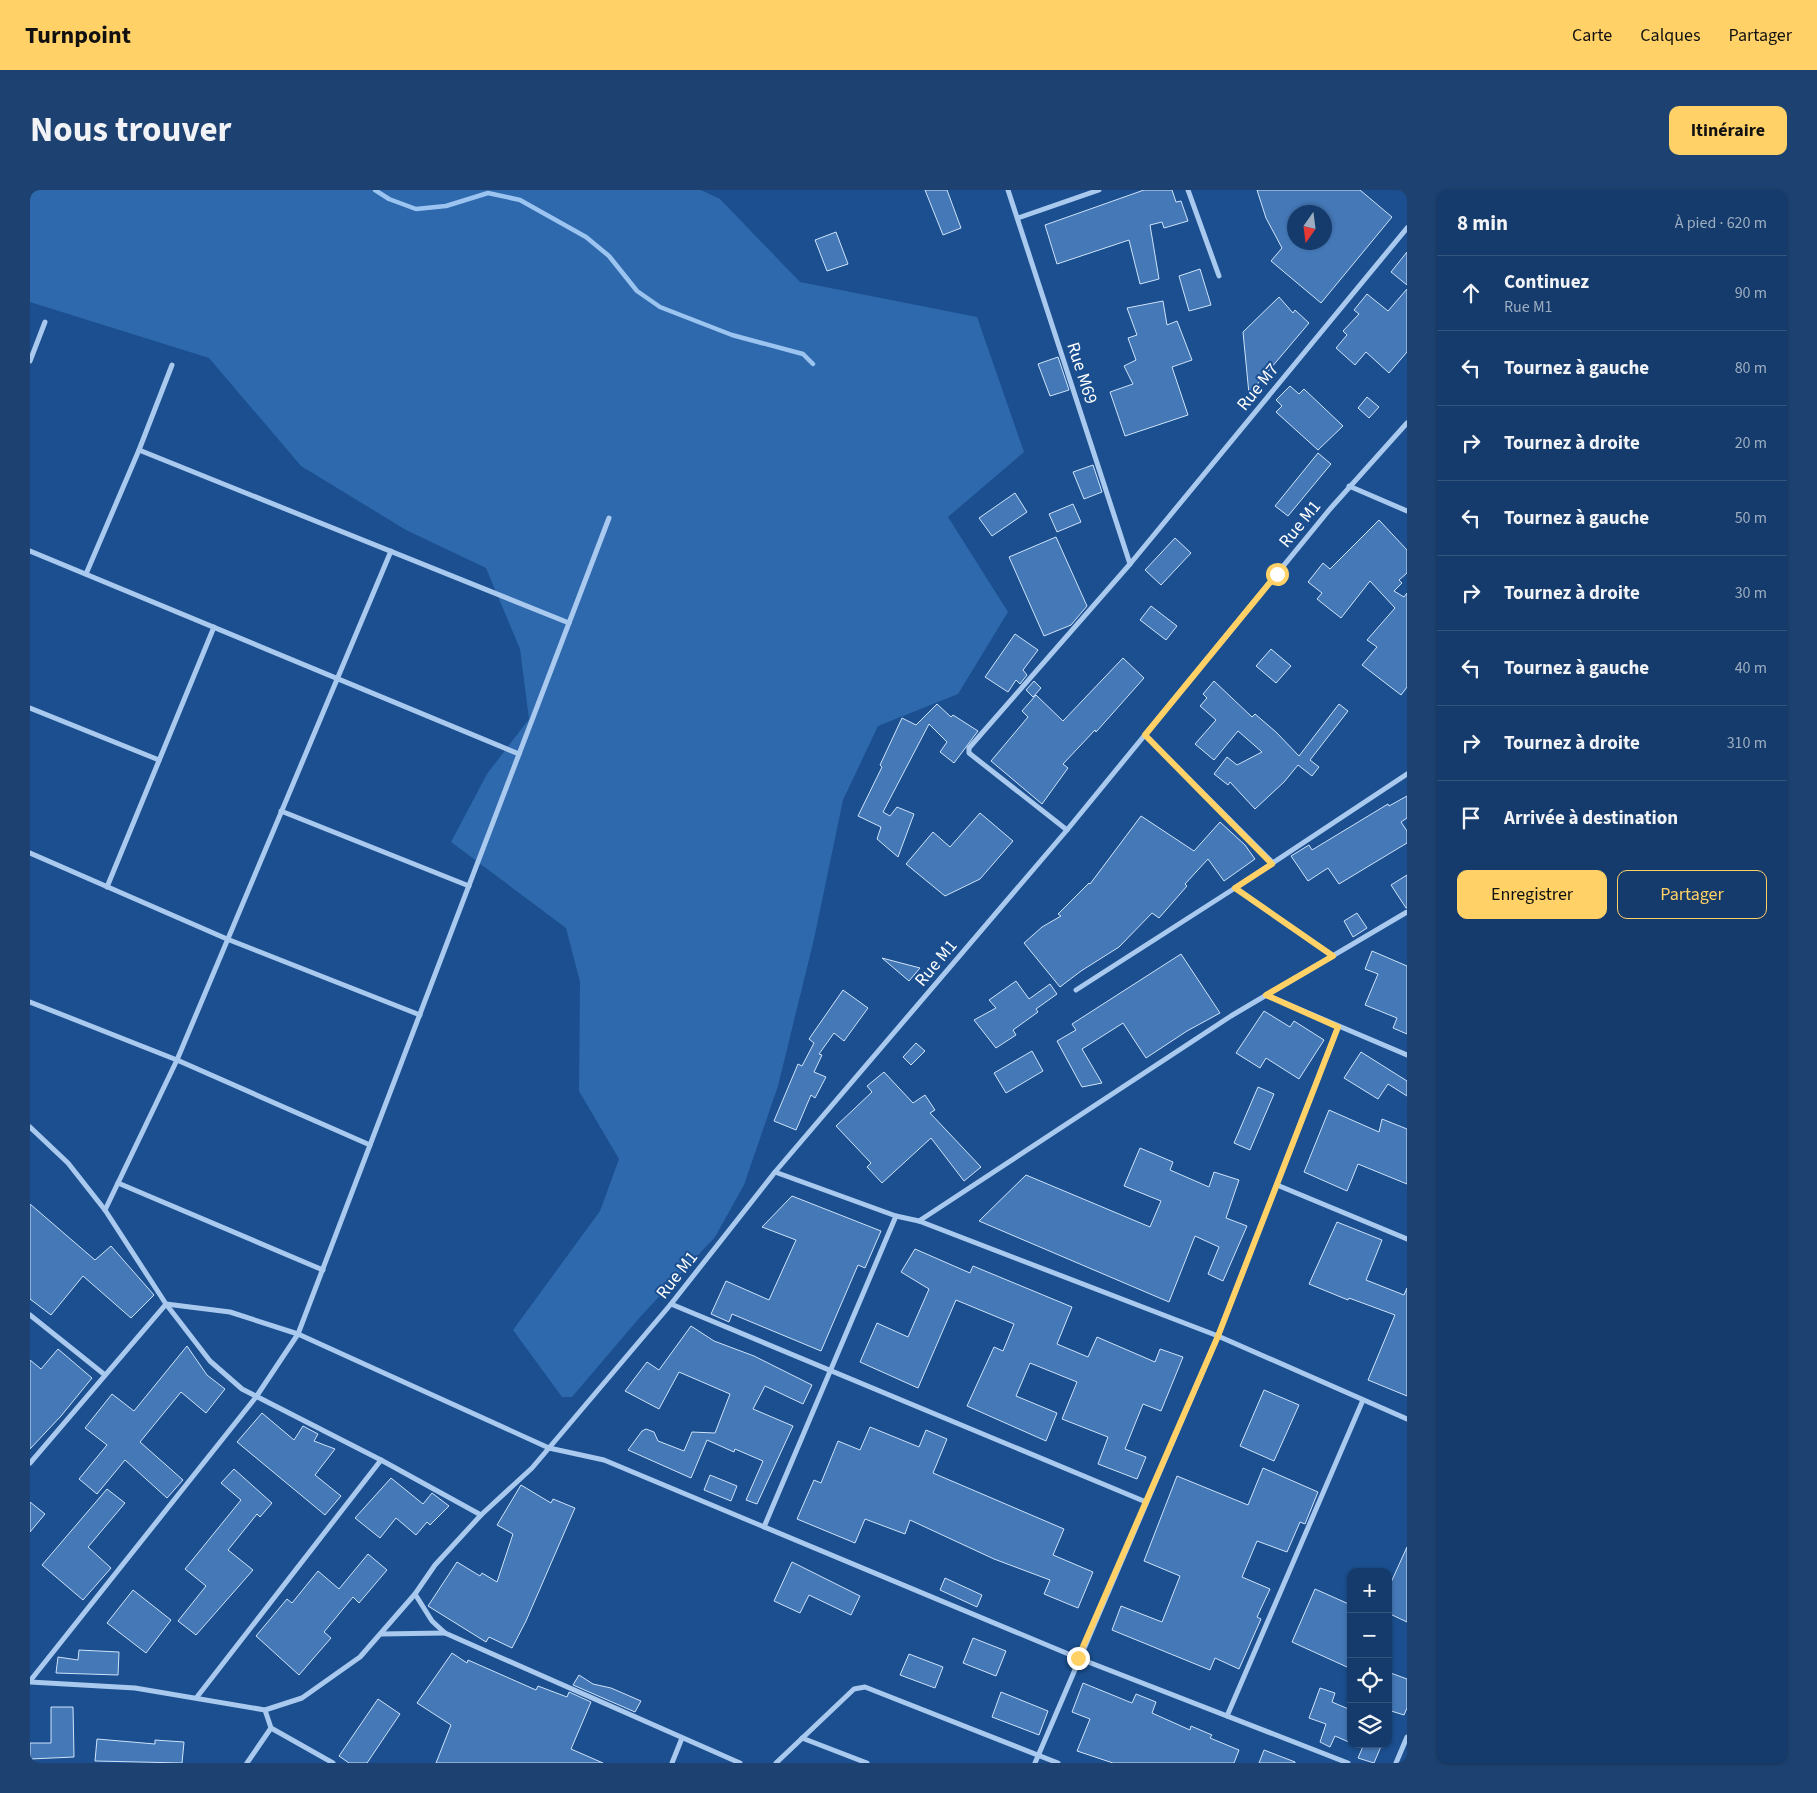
<!DOCTYPE html>
<html lang="fr">
<meta charset="utf-8">
<style>
:root{--surface:#143b6b;--page:#1d4271;--text:#f1f3f6;--muted:#9dadc1;--line:#33557e;--accent:#ffd166}
body{margin:0;font-family:"Source Sans 3",sans-serif;background:var(--page);color:var(--text)}
.controls{position:absolute;right:15px;bottom:15px;display:grid;overflow:hidden;border-radius:10px;box-shadow:0 1px 4px #0004}
.controls button{width:45px;height:45px;display:grid;place-items:center;padding:0;border:0;border-bottom:1px solid var(--line);background:var(--surface);color:var(--text);font:25px sans-serif}
.compass{position:absolute;left:1257px;top:15px;width:45px;height:45px;border-radius:50%;background:var(--surface);box-shadow:0 1px 4px #0004;rotate:194deg}
.stop{position:absolute;width:15px;height:15px;margin:-11px;border:4px solid #ffd166;border-radius:50%;background:#fff}
.stop.end{background:#ffd166;border-color:#fff;box-shadow:0 1px 5px #0008}
.list{margin:0;padding:0;list-style:none}
h2{display:flex;justify-content:space-between;align-items:center;height:65px;margin:0;padding:0 20px;font-size:21px}
h2 small{font-size:16px;font-weight:400;color:var(--muted)}
.list li{display:grid;grid-template-columns:32px 1fr auto;gap:15px;align-items:center;box-sizing:border-box;height:75px;padding:0 20px;border-top:1px solid var(--line)}
.list b{display:block;font-size:19px;white-space:nowrap}
.list p{margin:0;font-size:16px;white-space:nowrap;color:var(--muted)}
.list em{font-size:16px;font-style:normal;color:var(--muted)}
.actions{display:flex;gap:10px;padding:15px 20px}
.actions a{flex:1;padding:11px 0;border:1px solid var(--accent);border-radius:10px;text-align:center;font-size:18px;color:var(--accent)}
.actions .main{background:var(--accent);color:#111}
.icon{flex:none;width:28px;height:28px;fill:none;stroke:currentColor;stroke-width:2;stroke-linecap:round;stroke-linejoin:round}
.map{position:relative;flex:none;width:1377px;height:1573px;overflow:hidden;border-radius:10px}
header{display:flex;align-items:center;gap:30px;box-sizing:border-box;height:70px;padding:0 25px;background:var(--accent);color:#111}
header strong{font-size:24px}
nav{display:flex;gap:28px;margin-inline-start:auto;font-size:18px}
.intro{display:flex;align-items:center;justify-content:space-between;box-sizing:border-box;height:120px;padding:0 30px}
h1{margin:0;font-size:35px}
.button{padding:12px 22px;border-radius:10px;background:var(--accent);color:#111;font-size:18px;font-weight:700}
main{display:flex;gap:30px;padding:0 30px}
aside{flex:1;background:var(--surface);border-radius:10px;box-shadow:0 1px 4px #0004}
.map>svg:first-child{display:block}
.green{fill:#2e69ad}
.lines{fill:none;stroke-linecap:round;stroke-linejoin:round}
.stream{stroke:#9cc4f0;stroke-width:4.5}
.building{fill:#4478b7;stroke:#cfe3fa;fill-rule:evenodd}
.minor{stroke:#a9c9ee;stroke-width:5}
.route{stroke:#ffd166;stroke-width:6}
.labels{text-anchor:middle;dominant-baseline:central;stroke-width:4;stroke-linejoin:round;paint-order:stroke}
.street-label{font-size:18px;fill:#fff;stroke:#1b4f8f}
</style>
<header>
<strong>Turnpoint</strong>
<nav><a>Carte</a><a>Calques</a><a>Partager</a></nav>
</header>
<div class="intro"><h1>Nous trouver</h1><a class="button">Itinéraire</a></div>
<main>
<div class="map">
<svg width="1377" height="1573" viewBox="0 0 1377 1573">
<rect width="100%" height="100%" fill="#1b4f8f"/>
<polygon class="green" points="0,0 671,0 690,9 770,92 947,127 994,262 918,327 978,422 928,504 848,536 813,610 784,749 748,896 714,995 685,1047 611,1126 542,1207 532,1207 483,1140 570,1021 589,969 549,901 550,792 536,738 421,652 457,584 499,529 490,459 456,378 376,340 271,276 179,168 0,112"/>
<g class="lines">
<polyline class="stream" points="345,0 359,9 386,19 416,16 458,3 490,10 556,47 579,66 607,101 630,117 702,145 773,164 783,174"/>
</g>
<g class="building">
<polygon points="895,0 917,0 931,38 913,45"/>
<polygon points="1114,0 1142,0 1146,12 1151,11 1158,31 1134,38 1132,32 1120,35 1129,89 1110,94 1099,50 1027,74 1015,35"/>
<path d="M 1227,0 L 1330,0 L 1362,27 L 1291,113 L 1241,71 L 1252,58 L 1236,28 ZM 1264,22 L 1294,22 L 1294,52 L 1264,52 Z"/>
<polygon points="806,42 818,74 797,81 785,50"/>
<polygon points="1377,62 1377,95 1361,82"/>
<polygon points="1170,79 1181,115 1159,121 1149,86"/>
<polygon points="1377,99 1377,162 1359,183 1336,162 1325,175 1306,158 1317,145 1313,141 1329,124 1324,120 1337,104 1358,121"/>
<polygon points="1249,107 1263,123 1265,120 1279,133 1219,204 1213,142"/>
<polygon points="1133,111 1137,135 1147,131 1162,170 1142,177 1158,225 1095,246 1080,202 1103,194 1094,176 1106,170 1098,148 1107,145 1097,118"/>
<polygon points="1028,167 1039,200 1020,206 1008,174"/>
<polygon points="1260,196 1269,204 1274,199 1313,236 1288,260 1246,222 1252,216 1246,210"/>
<polygon points="1337,207 1349,217 1339,228 1328,218"/>
<polygon points="1288,263 1301,274 1258,326 1245,316"/>
<polygon points="1063,275 1072,302 1054,309 1043,282"/>
<polygon points="985,303 997,322 962,346 949,328"/>
<polygon points="1043,314 1051,332 1027,342 1019,324"/>
<polygon points="1349,330 1377,360 1377,383 1369,390 1372,393 1364,401 1374,407 1377,403 1377,497 1371,505 1332,475 1347,457 1337,450 1365,418 1340,391 1311,428 1287,409 1292,403 1278,392 1293,373 1300,379"/>
<polygon points="1026,347 1057,416 1041,435 1014,446 979,367"/>
<polygon points="1145,348 1161,363 1131,395 1115,380"/>
<polygon points="1121,416 1147,436 1136,450 1110,430"/>
<polygon points="985,444 1008,460 993,480 997,485 990,494 986,490 978,502 955,487"/>
<polygon points="1241,459 1261,476 1246,493 1226,476"/>
<polygon points="1093,468 1114,488 1066,542 1065,540 1033,574 1038,578 1012,614 961,571 998,527 992,521 1006,505 1033,531"/>
<polygon points="1004,491 1011,498 1003,507 996,500"/>
<polygon points="1184,491 1222,527 1225,524 1246,542 1269,566 1309,514 1318,521 1280,570 1289,577 1282,586 1268,575 1254,592 1225,619 1200,592 1198,595 1184,584 1197,567 1207,575 1232,562 1208,541 1184,570 1165,554 1186,530 1170,516 1177,508 1173,504"/>
<polygon points="907,514 921,527 923,525 948,541 924,573 910,562 917,552 899,534 853,622 860,626 867,617 884,624 868,667 847,649 851,637 828,626 852,577 850,575 872,528 886,535"/>
<polygon points="1377,606 1377,628 1371,632 1377,641 1377,653 1309,694 1298,678 1278,691 1261,666 1279,655 1282,660 1358,614 1359,616"/>
<polygon points="950,623 983,651 950,689 915,706 876,674 903,642 920,657"/>
<polygon points="1111,626 1164,661 1190,632 1215,655 1225,669 1194,691 1178,669 1155,694 1157,696 1129,728 1122,723 1089,757 1051,781 1030,797 994,753 1012,737 1031,726 1028,724 1059,693 1060,694"/>
<polygon points="1377,685 1377,718 1376,718 1361,695"/>
<polygon points="1327,723 1337,738 1323,747 1314,731"/>
<polygon points="1342,761 1377,776 1377,844 1363,838 1367,828 1335,815 1348,784 1335,779"/>
<polygon points="1151,764 1190,823 1157,841 1116,868 1093,833 1052,859 1072,893 1052,897 1027,851 1046,840 1042,834"/>
<polygon points="852,768 890,778 879,791"/>
<polygon points="986,791 999,809 1020,794 1027,804 1006,819 1008,822 983,840 986,845 966,858 944,830 966,818 959,810"/>
<polygon points="813,800 838,818 814,851 804,843 789,864 792,865 784,882 796,887 785,908 781,905 766,940 744,931 768,874 772,876 784,853 779,849"/>
<polygon points="1234,821 1260,837 1264,831 1294,850 1269,889 1236,868 1230,878 1206,863"/>
<polygon points="886,853 895,861 881,875 873,867"/>
<polygon points="1002,861 1013,881 976,903 964,883"/>
<polygon points="1331,862 1377,891 1377,906 1358,894 1348,909 1314,888"/>
<polygon points="854,882 883,913 895,905 905,920 900,923 951,977 934,991 901,948 852,993 837,977 841,973 806,936 842,902 837,896"/>
<polygon points="1228,897 1244,904 1220,960 1204,953"/>
<polygon points="1299,920 1349,942 1352,929 1377,939 1377,994 1328,974 1317,1001 1274,982"/>
<polygon points="1110,958 1143,972 1140,980 1179,997 1184,982 1209,990 1196,1028 1217,1036 1193,1091 1178,1084 1189,1057 1165,1046 1139,1112 949,1031 996,985 1120,1037 1131,1011 1094,996"/>
<polygon points="762,1006 851,1041 835,1078 828,1075 791,1161 702,1124 699,1132 681,1124 696,1091 739,1110 766,1050 732,1037"/>
<polygon points="0,1014 65,1070 81,1056 124,1105 101,1128 53,1086 21,1125 0,1109"/>
<polygon points="1307,1032 1352,1050 1336,1090 1374,1105 1377,1098 1377,1206 1338,1190 1365,1125 1319,1108 1318,1110 1279,1094"/>
<polygon points="885,1059 940,1083 943,1076 1042,1117 1027,1154 1058,1167 1067,1147 1125,1172 1130,1159 1153,1167 1131,1221 1113,1214 1095,1259 1116,1267 1107,1289 1068,1274 1078,1247 1032,1229 1047,1192 1000,1173 986,1206 1027,1223 1016,1251 937,1216 964,1157 973,1161 984,1134 926,1110 888,1198 830,1172 847,1133 878,1147 899,1099 871,1082"/>
<polygon points="661,1136 684,1151 724,1166 782,1195 773,1214 735,1196 723,1219 763,1236 727,1314 716,1310 733,1271 705,1259 704,1262 677,1250 661,1288 598,1260 612,1241 616,1239 624,1242 628,1251 654,1261 662,1242 685,1243 700,1204 649,1182 629,1219 595,1201 617,1172 629,1180"/>
<polygon points="157,1156 177,1185 195,1199 176,1223 151,1202 110,1252 153,1290 137,1308 95,1270 67,1304 49,1289 77,1255 55,1238 82,1204 104,1221"/>
<polygon points="28,1159 62,1188 31,1226 0,1259 0,1170 11,1179"/>
<polygon points="1234,1200 1269,1215 1244,1271 1210,1256"/>
<polygon points="232,1223 264,1250 273,1236 288,1244 284,1251 305,1259 285,1285 311,1306 295,1325 207,1252"/>
<polygon points="840,1237 889,1257 896,1240 917,1249 903,1283 1034,1339 1023,1365 1063,1382 1048,1418 1014,1404 1020,1390 964,1369 880,1330 875,1344 835,1329 825,1353 767,1329 784,1290 791,1293 808,1251 830,1260"/>
<polygon points="1233,1278 1288,1302 1275,1334 1270,1332 1257,1362 1227,1351 1212,1387 1240,1399 1227,1427 1231,1429 1209,1479 1185,1468 1180,1480 1082,1440 1091,1416 1132,1432 1150,1386 1114,1371 1147,1286 1218,1315"/>
<polygon points="204,1279 242,1313 230,1327 227,1324 198,1360 223,1380 166,1445 148,1431 176,1396 155,1379 211,1310 191,1293"/>
<polygon points="680,1285 707,1296 701,1311 674,1300"/>
<polygon points="361,1288 393,1314 402,1303 419,1316 400,1335 397,1332 386,1345 366,1328 350,1348 325,1328"/>
<polygon points="491,1295 521,1313 523,1309 545,1318 496,1431 482,1458 459,1447 456,1452 398,1416 427,1372 450,1386 452,1383 467,1392 483,1344 467,1335"/>
<polygon points="77,1299 95,1313 58,1357 81,1378 53,1410 12,1375"/>
<polygon points="0,1312 15,1324 0,1342"/>
<polygon points="1377,1357 1377,1432 1358,1423 1358,1399"/>
<polygon points="338,1364 357,1380 329,1413 323,1407 294,1442 301,1448 269,1485 226,1446 257,1409 262,1413 288,1381 309,1399"/>
<polygon points="762,1372 830,1406 821,1425 779,1405 770,1423 744,1411"/>
<polygon points="915,1388 952,1405 947,1417 910,1400"/>
<polygon points="1285,1399 1321,1415 1321,1469 1317,1477 1262,1452"/>
<polygon points="103,1400 141,1430 116,1463 77,1433"/>
<polygon points="943,1448 976,1461 966,1486 933,1473"/>
<polygon points="49,1460 89,1462 88,1485 26,1483 28,1467 48,1470"/>
<polygon points="422,1463 437,1473 438,1470 506,1500 508,1496 537,1507 539,1502 561,1512 541,1559 573,1573 406,1573 421,1535 387,1513"/>
<polygon points="879,1464 913,1477 905,1498 870,1485"/>
<polygon points="1358,1482 1377,1489 1377,1518 1374,1525 1358,1520"/>
<polygon points="549,1485 563,1494 581,1498 611,1511 605,1522 543,1495"/>
<polygon points="1053,1493 1102,1513 1106,1504 1126,1512 1122,1523 1160,1540 1161,1536 1182,1545 1180,1548 1209,1560 1204,1573 1083,1573 1047,1561 1060,1529 1042,1522"/>
<polygon points="1290,1498 1305,1503 1302,1512 1321,1520 1321,1553 1305,1546 1300,1557 1290,1552 1296,1534 1279,1528"/>
<polygon points="971,1502 1018,1521 1009,1545 962,1527"/>
<polygon points="348,1509 370,1524 337,1573 319,1573 309,1566"/>
<polygon points="21,1517 43,1517 44,1567 0,1569 0,1553 21,1553"/>
<polygon points="67,1549 125,1554 125,1550 154,1552 152,1573 65,1571"/>
<polygon points="1334,1554 1352,1554 1344,1573 1328,1568"/>
<polygon points="1234,1560 1265,1572 1265,1573 1229,1573"/>
</g>
<g class="lines">
<g class="minor">
<polyline points="978,0 1100,374"/>
<polyline points="1158,0 1189,86"/>
<polyline points="988,28 1069,0"/>
<polyline points="0,171 15,132"/>
<polyline points="109,260 539,433"/>
<polyline points="1319,296 1377,321"/>
<polyline points="0,361 489,564"/>
<polyline points="56,384 109,260 142,175"/>
<polyline points="0,518 129,570"/>
<polyline points="1115,545 1243,673"/>
<polyline points="251,621 439,696"/>
<polyline points="1037,640 939,563 939,558 1100,374 1377,38"/>
<polyline points="0,663 197,749 390,825"/>
<polyline points="77,697 184,437"/>
<polyline points="1205,698 1303,766"/>
<polyline points="1046,800 1205,698 1377,584"/>
<polyline points="1236,805 1377,865"/>
<polyline points="0,812 147,870 340,955"/>
<polyline points="0,937 38,973 75,1020 136,1114 180,1171 212,1199 351,1270 451,1325"/>
<polyline points="745,982 866,1026 889,1031 1188,1146 1377,1229"/>
<polyline points="88,993 293,1080"/>
<polyline points="1247,995 1377,1049"/>
<polyline points="75,1020 147,870 361,361"/>
<polyline points="889,1031 1201,826 1377,722"/>
<polyline points="641,1114 1116,1312"/>
<polyline points="0,1125 75,1185"/>
<polyline points="0,1273 136,1114 200,1122 268,1144 519,1258 574,1270 1048,1468 1318,1573"/>
<polyline points="734,1337 866,1026"/>
<polyline points="351,1444 415,1443"/>
<polyline points="0,1491 226,1207 268,1144 579,328"/>
<polyline points="0,1492 105,1498 235,1520 272,1508 330,1467 385,1404"/>
<polyline points="167,1507 351,1270"/>
<polyline points="235,1520 241,1538 303,1573"/>
<polyline points="1197,1526 1333,1210"/>
<polyline points="772,1548 837,1573"/>
<polyline points="217,1573 241,1538"/>
<polyline points="642,1573 652,1548"/>
<polyline points="710,1573 415,1443 402,1431 385,1404 405,1375 451,1325 502,1278 641,1114 745,982 1037,640 1300,319 1377,233"/>
<polyline points="746,1573 824,1499 835,1497 1028,1573"/>
<polyline points="1005,1573 1188,1146 1308,837"/>
<polyline points="1366,1573 1377,1547"/>
</g>
</g>
<g class="lines">
<polyline class="route" points="1048,1468 1188,1146 1308,837 1236,805 1303,766 1205,698 1242,674 1115,545 1247,384"/>
</g>
<g class="labels">
<g class="street-label">
<text transform="translate(1052 183) rotate(72)">Rue M69</text>
<text transform="translate(1228 197) rotate(-51)">Rue M7</text>
<text transform="translate(1270 334) rotate(-51)">Rue M1</text>
<text transform="translate(906 773) rotate(-50)">Rue M1</text>
<text transform="translate(647 1085) rotate(-52)">Rue M1</text>
</g>
</g>
</svg>
<div class="controls">
<button>+</button>
<button>−</button>
<button><svg class="icon" aria-label="locate" viewBox="0 0 24 24"><circle cx="12" cy="12" r="6"/><path d="M12 2v4M12 18v4M2 12h4M18 12h4"/></svg></button>
<button><svg class="icon" aria-label="layers" viewBox="0 0 24 24"><path d="M12 4l9 5-9 5-9-5zM3 14l9 5 9-5"/></svg></button>
</div>
<svg class="compass" viewBox="-18 -18 36 36"><path d="M0-13l5 13h-10z" fill="#e53935"/><path d="M0 13l5-13h-10z" fill="#9dadc1"/></svg>
<div class="stop" style="left:1247px;top:384px"></div>
<div class="stop end" style="left:1048px;top:1468px"></div>
</div>
<aside>
<h2>8 min<small>À pied · 620 m</small></h2>
<ul class="list">
<li><svg class="icon" aria-label="ahead" viewBox="0 0 24 24"><path d="M12 20V5M6 11l6-6 6 6"/></svg><div><b>Continuez</b><p>Rue M1</p></div><em>90 m</em></li>
<li><svg class="icon" aria-label="left" viewBox="0 0 24 24"><path d="M17 20v-9H6M10 6l-5 5 5 5"/></svg><div><b>Tournez à gauche</b></div><em>80 m</em></li>
<li><svg class="icon" aria-label="right" viewBox="0 0 24 24"><path d="M7 20v-9h11M14 6l5 5-5 5"/></svg><div><b>Tournez à droite</b></div><em>20 m</em></li>
<li><svg class="icon" aria-label="left" viewBox="0 0 24 24"><path d="M17 20v-9H6M10 6l-5 5 5 5"/></svg><div><b>Tournez à gauche</b></div><em>50 m</em></li>
<li><svg class="icon" aria-label="right" viewBox="0 0 24 24"><path d="M7 20v-9h11M14 6l5 5-5 5"/></svg><div><b>Tournez à droite</b></div><em>30 m</em></li>
<li><svg class="icon" aria-label="left" viewBox="0 0 24 24"><path d="M17 20v-9H6M10 6l-5 5 5 5"/></svg><div><b>Tournez à gauche</b></div><em>40 m</em></li>
<li><svg class="icon" aria-label="right" viewBox="0 0 24 24"><path d="M7 20v-9h11M14 6l5 5-5 5"/></svg><div><b>Tournez à droite</b></div><em>310 m</em></li>
<li><svg class="icon" aria-label="arrive" viewBox="0 0 24 24"><path d="M6 21V4h12l-3 4 3 4H6"/></svg><div><b>Arrivée à destination</b></div></li>
</ul>
<div class="actions"><a class="main">Enregistrer</a><a>Partager</a></div>
</aside>
</main>
